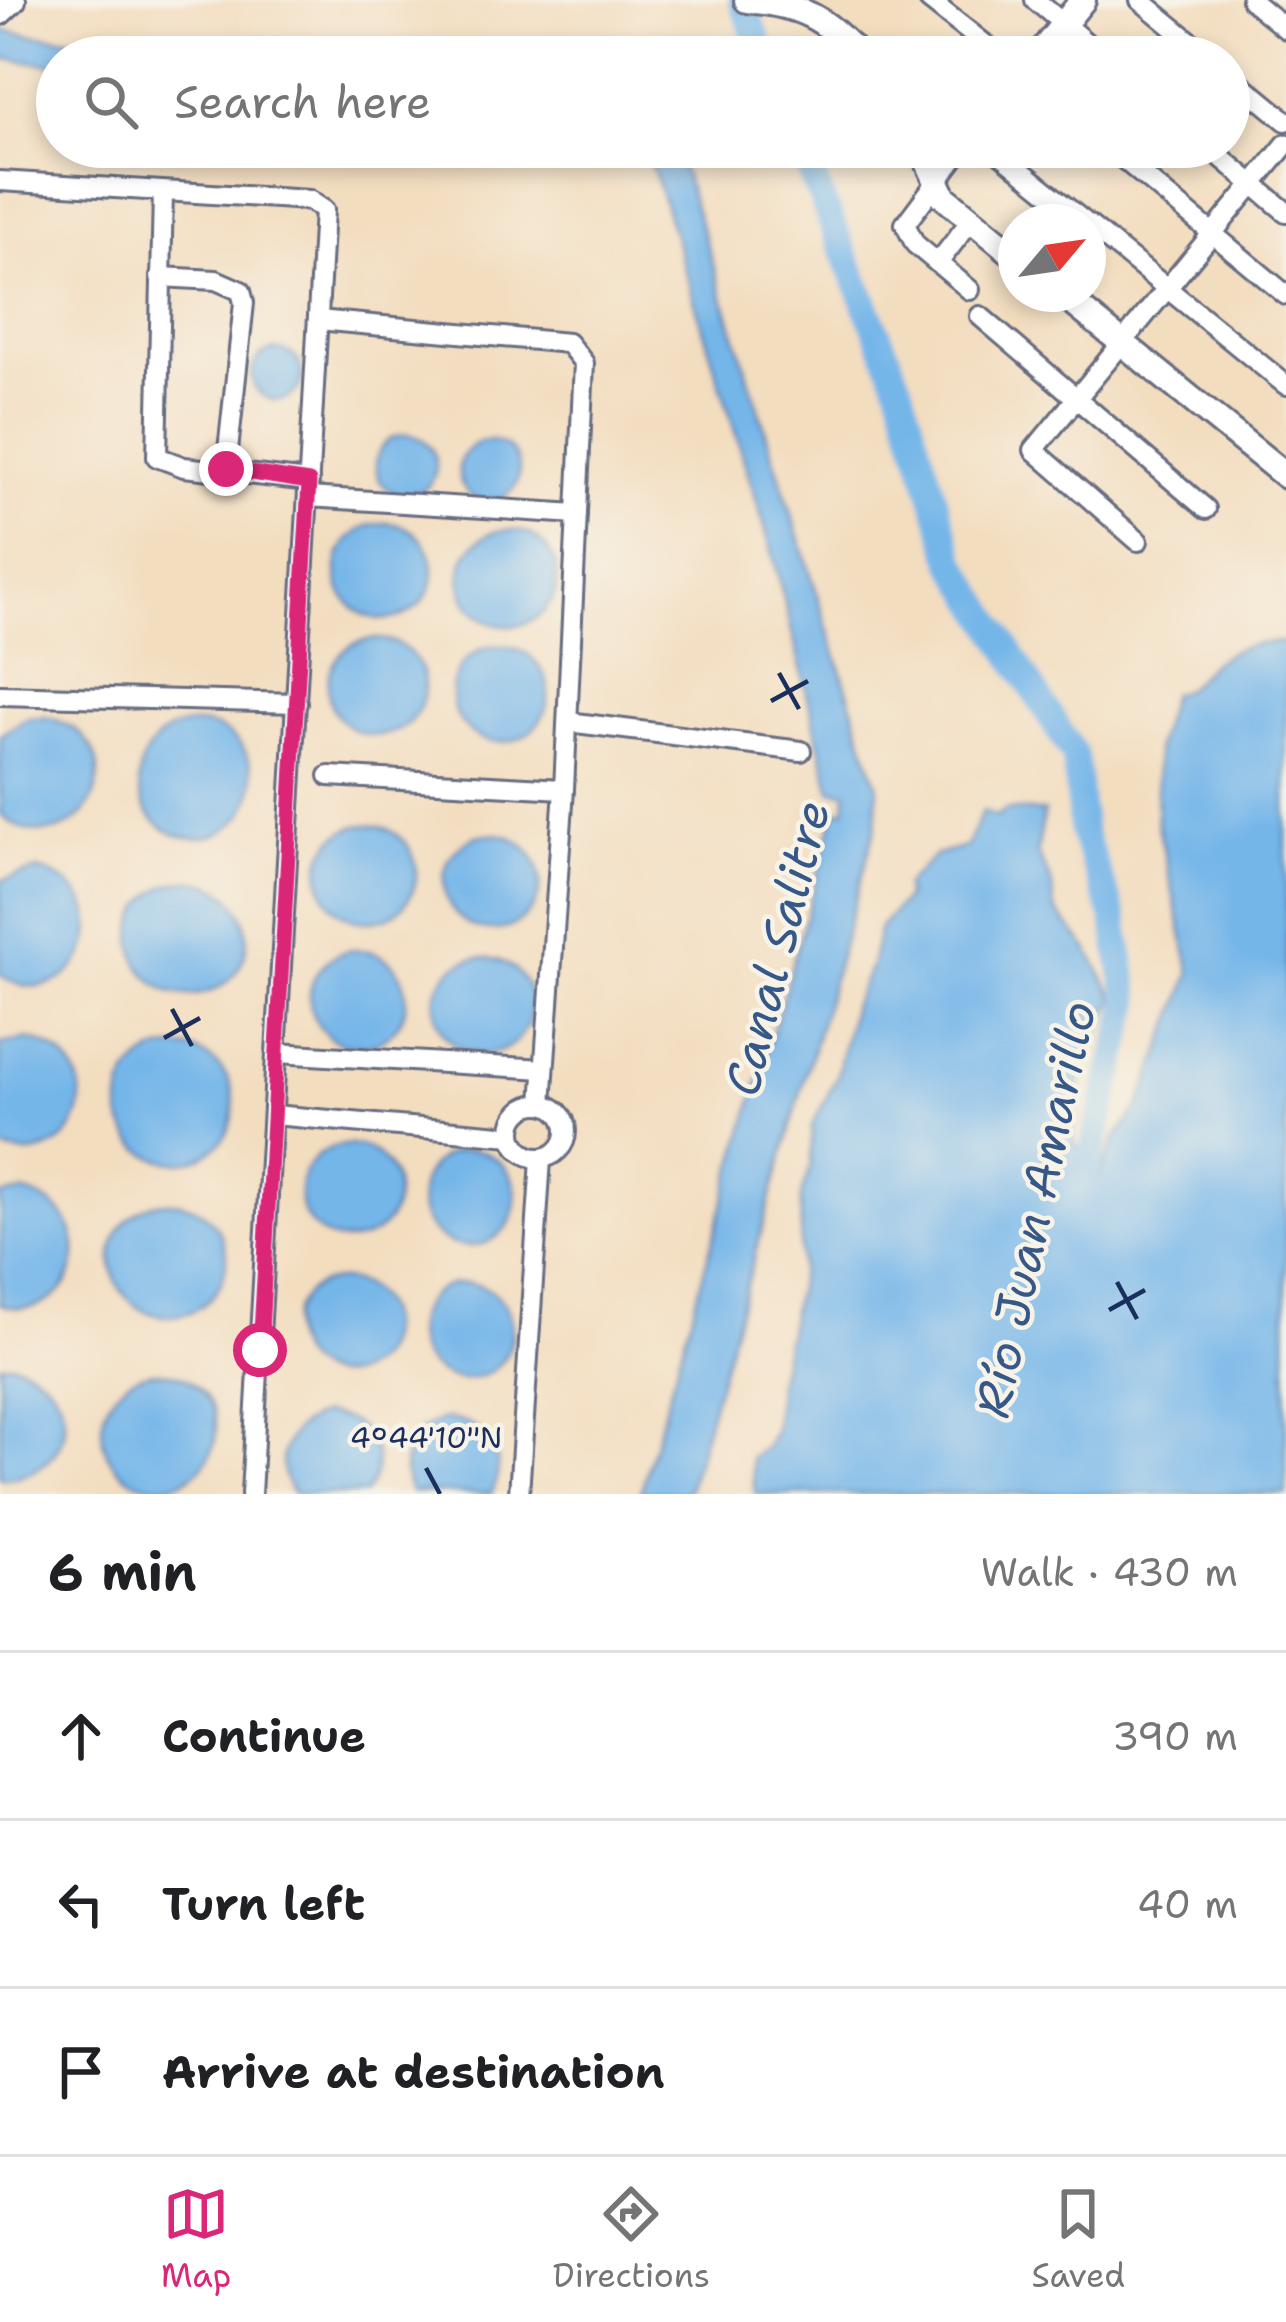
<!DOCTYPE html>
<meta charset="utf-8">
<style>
:root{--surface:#fff;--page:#f6f6f6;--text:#202124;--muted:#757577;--line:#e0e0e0;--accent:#db2777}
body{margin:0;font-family:"Shantell Sans",sans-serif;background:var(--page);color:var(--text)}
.compass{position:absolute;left:998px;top:204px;width:108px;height:108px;border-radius:50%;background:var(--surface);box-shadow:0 6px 18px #0003;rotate:61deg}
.stop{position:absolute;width:36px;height:36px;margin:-27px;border:9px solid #db2777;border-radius:50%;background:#fff}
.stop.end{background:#db2777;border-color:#fff;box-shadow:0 3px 12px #0008}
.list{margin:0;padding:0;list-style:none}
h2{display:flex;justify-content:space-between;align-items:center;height:156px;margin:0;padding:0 48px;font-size:51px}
h2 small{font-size:39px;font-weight:400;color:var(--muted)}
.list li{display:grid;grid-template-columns:78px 1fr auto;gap:36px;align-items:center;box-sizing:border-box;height:168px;padding:0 48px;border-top:3px solid var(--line)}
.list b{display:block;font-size:45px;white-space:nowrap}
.list em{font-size:39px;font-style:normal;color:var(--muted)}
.icon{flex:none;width:66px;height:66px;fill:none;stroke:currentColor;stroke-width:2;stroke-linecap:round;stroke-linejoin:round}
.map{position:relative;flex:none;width:1286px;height:1494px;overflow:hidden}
.search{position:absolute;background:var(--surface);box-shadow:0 6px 18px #0003;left:36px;right:36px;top:36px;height:132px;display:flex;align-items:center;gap:30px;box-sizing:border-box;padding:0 42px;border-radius:66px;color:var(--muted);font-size:45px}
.sheet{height:660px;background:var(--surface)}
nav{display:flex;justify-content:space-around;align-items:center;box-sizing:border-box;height:168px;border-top:3px solid var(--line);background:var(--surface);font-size:33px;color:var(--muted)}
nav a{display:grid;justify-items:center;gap:6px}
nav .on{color:var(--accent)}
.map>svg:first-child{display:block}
.water{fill:#74b6e9;stroke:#4872a4;stroke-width:3}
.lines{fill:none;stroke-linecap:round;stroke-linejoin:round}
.river{stroke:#74b6e9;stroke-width:27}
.minor-casing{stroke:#676c80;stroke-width:24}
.major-casing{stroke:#676c80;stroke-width:30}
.minor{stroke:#fff;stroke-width:18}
.major{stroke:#fff;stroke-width:24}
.route{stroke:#db2777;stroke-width:15}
.ticks{fill:none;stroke:#1b2f5e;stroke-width:4.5}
.labels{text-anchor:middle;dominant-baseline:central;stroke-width:9;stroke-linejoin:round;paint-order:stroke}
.water-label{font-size:48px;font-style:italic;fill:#365888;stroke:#f7f3e8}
.ticks-label{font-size:30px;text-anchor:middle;fill:#1b2f5e;stroke:#f7f3e8;stroke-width:9;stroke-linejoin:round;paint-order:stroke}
</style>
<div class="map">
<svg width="1286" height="1494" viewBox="0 0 1286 1494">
<rect width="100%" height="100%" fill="#f7f3e8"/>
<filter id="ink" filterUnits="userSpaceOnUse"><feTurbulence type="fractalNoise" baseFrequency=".00833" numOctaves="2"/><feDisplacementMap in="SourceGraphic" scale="24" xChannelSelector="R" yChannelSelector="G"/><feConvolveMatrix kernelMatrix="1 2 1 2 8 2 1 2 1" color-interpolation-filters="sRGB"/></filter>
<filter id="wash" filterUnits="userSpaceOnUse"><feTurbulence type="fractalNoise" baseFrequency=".004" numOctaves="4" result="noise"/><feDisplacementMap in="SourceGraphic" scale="48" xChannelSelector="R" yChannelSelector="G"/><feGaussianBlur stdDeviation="2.7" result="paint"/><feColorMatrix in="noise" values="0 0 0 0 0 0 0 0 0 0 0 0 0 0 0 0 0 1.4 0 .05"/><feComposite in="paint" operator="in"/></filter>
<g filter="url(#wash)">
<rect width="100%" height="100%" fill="#f3ddbf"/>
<g class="water">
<polygon points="0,30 32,35 275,57 57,57 57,65 0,58"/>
<polygon points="640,147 671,147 685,176 878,787 876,826 687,1494 640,1494 836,811 845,810 846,792 831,790 771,547 655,174"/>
<circle cx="277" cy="375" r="25"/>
<circle cx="406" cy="465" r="30"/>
<circle cx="489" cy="471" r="30"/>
<circle cx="385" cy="571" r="48"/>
<circle cx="509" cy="578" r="48"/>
<circle cx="376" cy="687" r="48"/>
<path d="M 1286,642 L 1286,1494 L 755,1494 L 751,1458 L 766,1447 L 775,1429 L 777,1385 L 800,1272 L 801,1196 L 811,1165 L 812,1126 L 837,1077 L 853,1004 L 871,966 L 880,927 L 906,898 L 905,884 L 936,855 L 966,847 L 983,811 L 996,817 L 1007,810 L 1044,812 L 1037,853 L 1051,881 L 1055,909 L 1088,949 L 1115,999 L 1082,1064 L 1073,1134 L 1076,1146 L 1100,1175 L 1115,1139 L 1139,1108 L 1191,973 L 1157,821 L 1156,747 L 1171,693 C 1194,690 1194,679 1210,665 C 1231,647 1260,642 1286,642 Z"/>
<circle cx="500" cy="694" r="48"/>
<path d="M 46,717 C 149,743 81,879 0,815 L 0,735 L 27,718 Z"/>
<circle cx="196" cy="781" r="57"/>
<circle cx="368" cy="873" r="48"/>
<circle cx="492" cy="882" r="48"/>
<path d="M 38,870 C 138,897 75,1024 0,975 L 0,881 Z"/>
<circle cx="190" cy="938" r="57"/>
<circle cx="358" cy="998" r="48"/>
<circle cx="483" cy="1006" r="48"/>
<path d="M 29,1039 C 118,1062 82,1178 0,1148 L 0,1044 Z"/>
<circle cx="177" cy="1105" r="57"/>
<circle cx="348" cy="1193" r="48"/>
<circle cx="468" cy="1198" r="48"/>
<path d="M 24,1192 C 112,1216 75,1330 0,1304 L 0,1196 Z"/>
<circle cx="169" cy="1259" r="57"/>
<circle cx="340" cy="1328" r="48"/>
<circle cx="464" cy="1331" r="48"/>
<path d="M 12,1363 C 87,1384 79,1477 0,1478 L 0,1364 Z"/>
<circle cx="159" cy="1429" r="57"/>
<path d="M 324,1414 C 368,1417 391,1457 365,1494 L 294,1494 C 268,1461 287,1425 324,1414 Z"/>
<path d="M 446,1419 C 487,1422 510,1456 491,1494 L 410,1492 C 396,1457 409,1429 446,1419 Z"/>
</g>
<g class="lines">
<g class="river">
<polyline points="742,0 764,57"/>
<polyline points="800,147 899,384 954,562 1075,756 1082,831 1114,917 1129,1004 1081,1196"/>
</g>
</g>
</g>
<g filter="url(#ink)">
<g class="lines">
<defs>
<g id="minor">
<polyline points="929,0 1001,57"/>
<polyline points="1035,0 1103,57"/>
<polyline points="1140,0 1209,57"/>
<polyline points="1251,0 1286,29"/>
<polyline points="1229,74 1286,121"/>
<polyline points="963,147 905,224 915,244 970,290"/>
<polyline points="992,147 1085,222"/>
<polyline points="1109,147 1286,295"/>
<polyline points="1209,147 1286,212"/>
<polyline points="0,181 309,200 324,210 251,1494"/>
<polyline points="163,193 157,457 184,467 309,481"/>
<polyline points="1088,224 1286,385"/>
<polyline points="938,263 971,220"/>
<polyline points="160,277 216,280 241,291 244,303 226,469"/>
<polyline points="980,316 1206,509"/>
<polyline points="318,320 568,343 584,363 564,789 542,1104"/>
<polyline points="308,497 577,514"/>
<polyline points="1138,541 1034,450 1286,144"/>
<polyline points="0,695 297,703"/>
<polyline points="568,722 801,751"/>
<polyline points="329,776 564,789"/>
<polyline points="277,1053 544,1069"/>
<circle cx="539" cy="1131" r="27"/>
<polyline points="273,1115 512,1136"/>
<polyline points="519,1494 541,1159"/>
</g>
<g id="major">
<path d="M 747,0 C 799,5 825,16 859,57"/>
<polyline points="0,12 13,0"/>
<polyline points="1037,57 1083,0"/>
<polyline points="921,147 944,197 1016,256"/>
<polyline points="961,147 963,147"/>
<polyline points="1062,294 1286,476"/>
</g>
</defs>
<use href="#minor" class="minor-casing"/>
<use href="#major" class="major-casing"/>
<use href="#minor" class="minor"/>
<use href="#major" class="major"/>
</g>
</g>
<g class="lines" filter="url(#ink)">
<polyline class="route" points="226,469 309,482 260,1350"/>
</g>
<path class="ticks" d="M 779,673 L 799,709M 771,701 L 808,681M 172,1009 L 192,1046M 164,1038 L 200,1018M 1117,1282 L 1137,1319M 1109,1310 L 1145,1290M 426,1468 L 440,1494"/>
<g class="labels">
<g class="water-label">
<text transform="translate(777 948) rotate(-76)">Canal Salitre</text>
<text transform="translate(1035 1209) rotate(-78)">Río Juan Amarillo</text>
</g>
</g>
<g class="ticks-label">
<text x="426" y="1448">4°44'10"N</text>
</g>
</svg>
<svg class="compass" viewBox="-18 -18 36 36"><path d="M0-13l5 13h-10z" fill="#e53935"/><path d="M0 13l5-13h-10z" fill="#757577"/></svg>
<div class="stop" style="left:260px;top:1350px"></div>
<div class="stop end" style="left:226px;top:469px"></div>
<div class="search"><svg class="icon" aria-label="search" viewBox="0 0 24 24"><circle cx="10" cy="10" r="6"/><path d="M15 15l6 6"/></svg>Search here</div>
</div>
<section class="sheet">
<h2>6 min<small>Walk · 430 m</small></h2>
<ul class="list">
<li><svg class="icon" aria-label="ahead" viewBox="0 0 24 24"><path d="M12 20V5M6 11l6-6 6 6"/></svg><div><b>Continue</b></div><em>390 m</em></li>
<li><svg class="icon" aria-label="left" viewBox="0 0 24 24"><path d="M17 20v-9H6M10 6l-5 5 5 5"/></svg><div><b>Turn left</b></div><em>40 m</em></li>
<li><svg class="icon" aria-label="arrive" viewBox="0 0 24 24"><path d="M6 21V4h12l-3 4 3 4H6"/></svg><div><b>Arrive at destination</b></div></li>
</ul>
</section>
<nav>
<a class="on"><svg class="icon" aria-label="map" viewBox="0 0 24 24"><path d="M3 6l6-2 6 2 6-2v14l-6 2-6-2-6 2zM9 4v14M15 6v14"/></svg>Map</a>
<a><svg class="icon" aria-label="directions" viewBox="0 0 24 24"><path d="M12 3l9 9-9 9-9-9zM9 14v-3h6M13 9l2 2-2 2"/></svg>Directions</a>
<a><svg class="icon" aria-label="saved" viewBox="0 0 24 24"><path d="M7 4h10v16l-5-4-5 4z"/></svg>Saved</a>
</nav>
